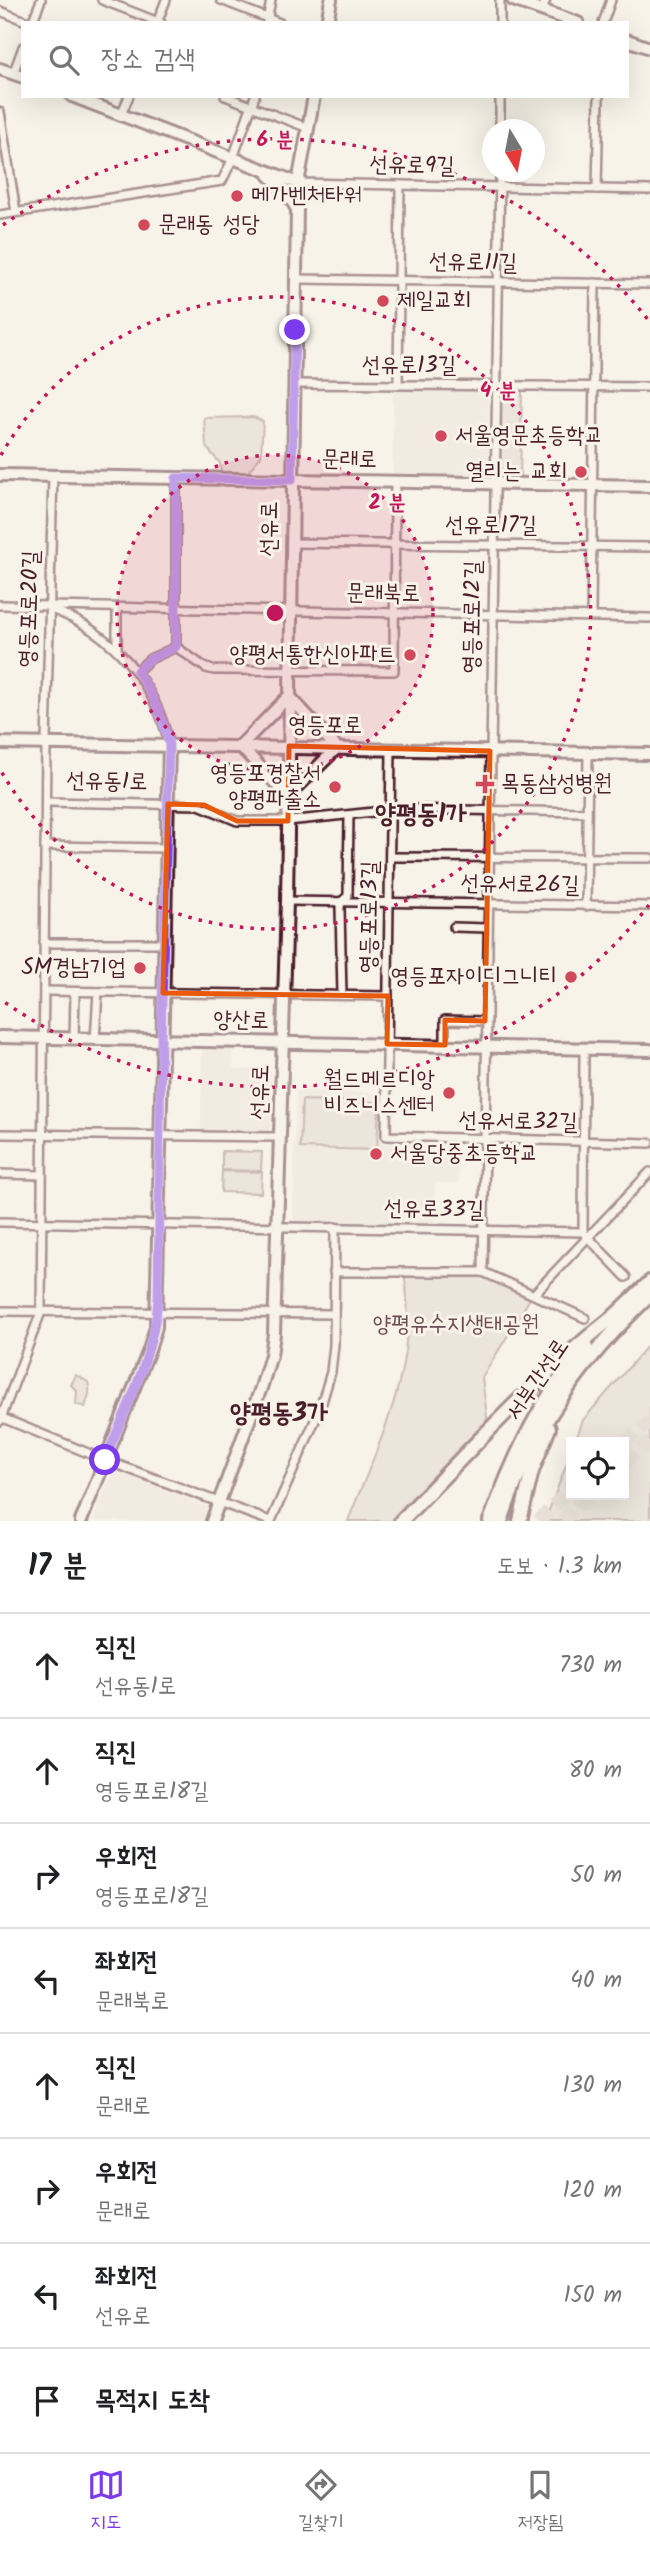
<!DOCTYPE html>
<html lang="ko">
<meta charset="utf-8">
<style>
:root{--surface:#fff;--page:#f6f6f6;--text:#202124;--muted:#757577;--line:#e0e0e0;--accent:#7c3aed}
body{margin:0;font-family:Kalam,"Poor Story",sans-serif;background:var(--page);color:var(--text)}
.controls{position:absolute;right:21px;bottom:21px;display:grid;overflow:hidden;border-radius:0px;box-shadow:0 7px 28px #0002}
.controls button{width:63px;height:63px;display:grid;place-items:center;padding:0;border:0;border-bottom:2px solid var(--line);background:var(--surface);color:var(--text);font:35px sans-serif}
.compass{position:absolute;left:482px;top:119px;width:63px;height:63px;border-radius:50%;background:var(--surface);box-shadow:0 7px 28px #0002;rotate:170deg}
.stop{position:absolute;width:21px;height:21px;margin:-16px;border:5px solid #7c3aed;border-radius:50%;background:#fff}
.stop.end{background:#7c3aed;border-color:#fff;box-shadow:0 2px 7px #0008}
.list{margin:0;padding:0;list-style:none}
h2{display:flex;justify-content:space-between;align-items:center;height:91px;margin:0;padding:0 28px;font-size:30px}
h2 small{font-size:23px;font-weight:400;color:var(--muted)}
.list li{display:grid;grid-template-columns:46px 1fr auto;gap:21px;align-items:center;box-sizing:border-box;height:105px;padding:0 28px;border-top:2px solid var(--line)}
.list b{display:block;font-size:26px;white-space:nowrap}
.list p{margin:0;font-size:23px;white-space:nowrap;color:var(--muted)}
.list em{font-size:23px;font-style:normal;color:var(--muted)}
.icon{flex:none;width:38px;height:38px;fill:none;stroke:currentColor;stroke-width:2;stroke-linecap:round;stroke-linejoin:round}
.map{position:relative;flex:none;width:650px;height:1521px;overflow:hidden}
.search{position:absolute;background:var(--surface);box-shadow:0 7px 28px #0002;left:21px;right:21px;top:21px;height:77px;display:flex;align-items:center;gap:18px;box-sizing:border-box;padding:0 24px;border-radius:0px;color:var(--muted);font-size:26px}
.sheet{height:931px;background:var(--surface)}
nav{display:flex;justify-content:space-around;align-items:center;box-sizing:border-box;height:98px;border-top:2px solid var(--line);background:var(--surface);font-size:19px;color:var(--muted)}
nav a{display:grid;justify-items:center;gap:4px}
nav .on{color:var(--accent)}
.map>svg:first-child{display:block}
.built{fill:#eae3da}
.green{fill:#ded4cc;stroke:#947a7c;stroke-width:2}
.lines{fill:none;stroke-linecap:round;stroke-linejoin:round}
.highway-tunnel{stroke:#d4c9c2;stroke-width:14;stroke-dasharray:14 7;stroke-linecap:butt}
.street-casing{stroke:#4a1f2b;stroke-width:12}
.secondary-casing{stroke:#4a1f2b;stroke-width:16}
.primary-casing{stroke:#4a1f2b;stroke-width:18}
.street{stroke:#f7f3e8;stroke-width:7}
.secondary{stroke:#f7f3e8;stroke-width:10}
.primary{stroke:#f7f3e8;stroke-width:12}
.route{stroke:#7c3aed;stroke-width:9}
.marked{fill:none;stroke:#e8590c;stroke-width:5;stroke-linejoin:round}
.ring{fill:none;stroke:#c2185b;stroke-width:3.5;stroke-dasharray:3.5 7}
.poi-dot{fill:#d1495b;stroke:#f7f3e8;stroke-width:2.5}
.labels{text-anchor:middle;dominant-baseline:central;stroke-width:6;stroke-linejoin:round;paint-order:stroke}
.street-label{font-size:23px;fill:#4a1f2b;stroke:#f7f3e8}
.poi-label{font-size:23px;fill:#4a1f2b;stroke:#f7f3e8;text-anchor:start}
.park-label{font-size:23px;fill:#6f4c53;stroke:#f7f3e8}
.quarter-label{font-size:26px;font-weight:bold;fill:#4a1f2b;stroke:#f7f3e8}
.centre{fill:#c2185b;stroke:#f7f3e8;stroke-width:3.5}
.ring-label{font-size:21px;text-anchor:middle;font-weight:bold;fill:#c2185b;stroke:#f7f3e8;stroke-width:6;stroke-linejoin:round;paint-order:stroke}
</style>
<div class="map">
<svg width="650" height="1521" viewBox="0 0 650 1521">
<rect width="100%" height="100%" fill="#f7f3e8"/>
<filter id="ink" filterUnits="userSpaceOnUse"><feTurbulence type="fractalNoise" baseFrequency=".0143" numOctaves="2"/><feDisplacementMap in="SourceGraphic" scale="14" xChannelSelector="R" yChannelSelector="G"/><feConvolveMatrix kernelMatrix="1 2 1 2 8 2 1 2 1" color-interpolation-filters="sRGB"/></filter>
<g filter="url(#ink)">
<g class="built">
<polygon points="393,390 485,392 489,398 488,476 393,474"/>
<polygon points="202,1048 232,1048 233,1069 271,1070 270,1132 201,1132"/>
<polygon points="296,1091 382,1093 382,1144 459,1146 458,1183 435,1183 435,1223 293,1222"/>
<polygon points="114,1469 210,1508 204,1521 92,1521"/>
</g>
<g class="green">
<polygon points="499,390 522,392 520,479 497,478"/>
<polygon points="253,417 263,421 261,456 247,473 221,472 220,463 206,447 204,418"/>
<polygon points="302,1100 379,1102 377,1150 300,1148"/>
<polygon points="222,1151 262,1152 261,1171 222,1170"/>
<polygon points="222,1171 262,1172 261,1193 221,1192"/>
<path d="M 404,1274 L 483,1275 L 531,1297 L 482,1378 L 487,1417 L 484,1432 L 397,1521 L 348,1521 C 380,1440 420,1364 404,1274 Z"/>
<polygon points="650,1343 650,1521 545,1521 571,1452 571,1495 624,1495 624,1442 575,1442 583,1420"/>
<path d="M 76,1375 L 88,1382 C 91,1393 88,1397 85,1407 L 76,1404 L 77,1391 L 71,1385 Z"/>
</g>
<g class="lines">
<g class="highway-tunnel">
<polyline points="624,1442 650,1422"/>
<polyline points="624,1462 650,1442"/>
<polyline points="539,1521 571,1488"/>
<polyline points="562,1521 589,1495"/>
</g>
<defs>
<g id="street">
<polyline points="102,0 161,23"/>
<polyline points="221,0 280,23"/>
<polyline points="542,10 546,0"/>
<polyline points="0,11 31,23"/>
<polyline points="267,22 271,0"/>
<polyline points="32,23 41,0"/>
<polyline points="157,23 166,0"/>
<polyline points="500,23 500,0"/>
<polyline points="603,23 611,0"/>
<polyline points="13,74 23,47"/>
<polyline points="225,96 308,128"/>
<polyline points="0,112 16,212"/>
<polyline points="121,115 129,96"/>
<polyline points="500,130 500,96"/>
<polyline points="298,183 650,190"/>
<polyline points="597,189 599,96"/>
<polyline points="0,215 222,181 233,158 255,96"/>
<polyline points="296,279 650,284"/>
<polyline points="294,384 650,387"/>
<polyline points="398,385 400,185"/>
<polyline points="291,543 650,547"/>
<polyline points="0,605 650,618"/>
<path d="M 51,609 C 112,632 156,682 169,745"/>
<polyline points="591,616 595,283"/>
<polyline points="176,647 206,668 214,670 394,671 395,481"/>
<polyline points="176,647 176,477"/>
<polyline points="117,650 117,608"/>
<polyline points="137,671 150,659 176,647"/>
<polyline points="391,749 386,1136 650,1143"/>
<polyline points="46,802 199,805 237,821 288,821 402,809 587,812"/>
<polyline points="45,846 167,848"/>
<polyline points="390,857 650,858"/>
<polyline points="287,901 650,906"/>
<polyline points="586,906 588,754"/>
<polyline points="454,927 487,928"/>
<polyline points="44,943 164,943"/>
<polyline points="44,991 388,996"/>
<polyline points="342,995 340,908 341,902 348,896 349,815"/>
<polyline points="74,1040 75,992"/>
<polyline points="95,1040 98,992"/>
<polyline points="445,1045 445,1020 485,1021"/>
<polyline points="0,1134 280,1137"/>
<polyline points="0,1174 42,1175"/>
<polyline points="0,1222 583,1232 626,1277"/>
<polyline points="583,1232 584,1048"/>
<polyline points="334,1272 483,1272 585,1318"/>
<polyline points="483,1272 500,172"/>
<polyline points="534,1294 650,1172"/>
<polyline points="0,1311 334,1314"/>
<polyline points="0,1417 105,1460 270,1521"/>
<polyline points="0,1421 41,1312 46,743 53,475"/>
<polyline points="271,1521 320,1409 331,1372 334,1345 335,1227"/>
</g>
<g id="secondary">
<polyline points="513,0 578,23"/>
<polyline points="327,23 331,0"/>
<polyline points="627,40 650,48"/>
<polyline points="0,69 23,77"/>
<polyline points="72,96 298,183"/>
<polyline points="269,175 284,189 297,209"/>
<polyline points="0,475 650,486"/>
<polygon points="289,696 337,748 288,796 240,746"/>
<polyline points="0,743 650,754"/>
<polyline points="0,1037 650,1050"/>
<polyline points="81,1521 149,1350 156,1327 169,745"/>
<polyline points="212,1521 261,1388 271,1355 274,1334 287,901 297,209 298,183 314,96"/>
</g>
<g id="primary">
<polyline points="607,1323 650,1282"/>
<path d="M 401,1521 C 469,1451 536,1377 613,1317"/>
<path d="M 490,1521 C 513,1459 541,1397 586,1347"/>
<path d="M 501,1521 C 531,1430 581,1360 650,1295"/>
<polyline points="520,1521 532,1471 549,1428"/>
</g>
</defs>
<use href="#street" class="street-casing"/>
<use href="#secondary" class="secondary-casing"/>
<use href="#primary" class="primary-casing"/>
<use href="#street" class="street"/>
<use href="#secondary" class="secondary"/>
<use href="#primary" class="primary"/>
</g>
</g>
<g class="lines" filter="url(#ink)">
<path class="route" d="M 105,1460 C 126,1408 154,1356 158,1299 L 161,1041 L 169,745 C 163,717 153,694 137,671 L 150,659 L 176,647 L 176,478 L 292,480 L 295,330"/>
</g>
<path d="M0 0H650V1521H0ZM 289,746 L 490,751 L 485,1021 L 445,1020 L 445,1045 L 387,1044 L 388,996 L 163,993 L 168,804 L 204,805 L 237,821 L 288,821 Z" fill="#f7f3e8" fill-opacity=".55" fill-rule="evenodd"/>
<path class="marked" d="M 289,746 L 490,751 L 485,1021 L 445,1020 L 445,1045 L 387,1044 L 388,996 L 163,993 L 168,804 L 204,805 L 237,821 L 288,821 Z"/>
<circle cx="275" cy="613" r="158" fill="#c2185b" fill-opacity=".12"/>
<g class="ring">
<circle cx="275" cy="613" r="158"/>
<path d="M1 455A316 316 0 1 1 1 771"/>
<path d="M649 905A474 474 0 0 1 3 1001M3 225A474 474 0 0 1 649 321"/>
</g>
<g class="poi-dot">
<circle cx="237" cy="196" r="7"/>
<circle cx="144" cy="225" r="7"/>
<circle cx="383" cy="301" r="7"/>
<circle cx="441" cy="436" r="7"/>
<circle cx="581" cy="472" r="7"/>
<circle cx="410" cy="655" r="7"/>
<path d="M481.5 773.5h7v7h7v7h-7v7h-7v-7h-7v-7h7z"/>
<circle cx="335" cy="787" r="7"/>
<circle cx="140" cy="968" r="7"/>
<circle cx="571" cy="977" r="7"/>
<circle cx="449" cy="1093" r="7"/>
<circle cx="376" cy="1154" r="7"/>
</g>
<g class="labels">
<g class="street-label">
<text transform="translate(412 166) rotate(1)">선유로9길</text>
<text transform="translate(473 263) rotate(1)">선유로11길</text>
<text x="409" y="366">선유로13길</text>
<text transform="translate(349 460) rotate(1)">문래로</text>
<text x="491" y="526">선유로17길</text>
<text transform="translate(270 529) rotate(-89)">선유로</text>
<text transform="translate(383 594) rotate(1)">문래북로</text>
<text transform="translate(30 609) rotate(-88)">영등포로20길</text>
<text transform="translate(473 617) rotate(-89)">영등포로12길</text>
<text transform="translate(325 726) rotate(1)">영등포로</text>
<text transform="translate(107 782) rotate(1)">선유동1로</text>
<text transform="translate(520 885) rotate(1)">선유서로26길</text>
<text transform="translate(370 917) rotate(-89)">영등포로13길</text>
<text transform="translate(241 1021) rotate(1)">양산로</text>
<text transform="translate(261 1092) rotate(-88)">선유로</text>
<text transform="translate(518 1122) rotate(1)">선유서로32길</text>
<text transform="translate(434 1210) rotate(1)">선유로33길</text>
<text transform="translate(538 1380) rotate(-56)">서부간선로</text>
</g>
<g class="poi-label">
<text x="251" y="196">메가벤처타워</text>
<text x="158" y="225">문래동 성당</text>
<text x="397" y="301">제일교회</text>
<text x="455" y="436">서울영문초등학교</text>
<text x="567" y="472" text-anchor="end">열리는 교회</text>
<text x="396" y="655" text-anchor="end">양평서통한신아파트</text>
<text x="321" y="774" text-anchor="end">영등포경찰서<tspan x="321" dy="26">양평파출소</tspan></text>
<text x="501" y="784">목동삼성병원</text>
<text x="126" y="968" text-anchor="end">SM경남기업</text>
<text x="557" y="977" text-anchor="end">영등포자이디그니티</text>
<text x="435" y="1080" text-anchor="end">월드메르디앙<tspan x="435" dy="26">비즈니스센터</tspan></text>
<text x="390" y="1154">서울당중초등학교</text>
</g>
<g class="park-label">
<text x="456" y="1325">양평유수지생태공원</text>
</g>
<g class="quarter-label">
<text x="421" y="815">양평동1가</text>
<text x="279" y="1414">양평동3가</text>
</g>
</g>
<circle cx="275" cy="613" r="10" class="centre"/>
<g class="ring-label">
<text x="275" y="146">6 분</text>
<text x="498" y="397">4 분</text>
<text x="387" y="509">2 분</text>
</g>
</svg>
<div class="controls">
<button><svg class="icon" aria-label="locate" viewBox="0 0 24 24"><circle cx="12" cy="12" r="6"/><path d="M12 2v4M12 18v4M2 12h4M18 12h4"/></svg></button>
</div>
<svg class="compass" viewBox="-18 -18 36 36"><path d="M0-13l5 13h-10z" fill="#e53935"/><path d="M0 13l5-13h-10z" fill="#757577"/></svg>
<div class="stop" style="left:105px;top:1460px"></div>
<div class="stop end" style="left:295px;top:330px"></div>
<div class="search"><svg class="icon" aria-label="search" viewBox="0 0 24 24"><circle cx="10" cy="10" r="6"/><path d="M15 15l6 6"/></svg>장소 검색</div>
</div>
<section class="sheet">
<h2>17 분<small>도보 · 1.3 km</small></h2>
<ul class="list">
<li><svg class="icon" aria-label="ahead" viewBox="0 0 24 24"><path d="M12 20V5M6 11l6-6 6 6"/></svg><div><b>직진</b><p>선유동1로</p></div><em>730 m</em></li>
<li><svg class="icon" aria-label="ahead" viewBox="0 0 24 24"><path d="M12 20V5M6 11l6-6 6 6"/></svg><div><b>직진</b><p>영등포로18길</p></div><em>80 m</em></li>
<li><svg class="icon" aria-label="right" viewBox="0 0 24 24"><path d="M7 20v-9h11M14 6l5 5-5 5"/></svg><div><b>우회전</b><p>영등포로18길</p></div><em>50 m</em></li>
<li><svg class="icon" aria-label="left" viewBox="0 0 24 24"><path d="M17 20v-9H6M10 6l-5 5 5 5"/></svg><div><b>좌회전</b><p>문래북로</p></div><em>40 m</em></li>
<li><svg class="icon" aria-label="ahead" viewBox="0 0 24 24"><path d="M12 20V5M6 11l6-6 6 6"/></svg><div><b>직진</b><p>문래로</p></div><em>130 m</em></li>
<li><svg class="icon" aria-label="right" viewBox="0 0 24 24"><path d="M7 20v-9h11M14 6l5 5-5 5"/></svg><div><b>우회전</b><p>문래로</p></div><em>120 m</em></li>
<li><svg class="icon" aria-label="left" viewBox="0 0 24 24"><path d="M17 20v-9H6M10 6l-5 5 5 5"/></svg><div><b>좌회전</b><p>선유로</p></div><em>150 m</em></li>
<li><svg class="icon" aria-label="arrive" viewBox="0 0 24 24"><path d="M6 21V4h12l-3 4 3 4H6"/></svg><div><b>목적지 도착</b></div></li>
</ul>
</section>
<nav>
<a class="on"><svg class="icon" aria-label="map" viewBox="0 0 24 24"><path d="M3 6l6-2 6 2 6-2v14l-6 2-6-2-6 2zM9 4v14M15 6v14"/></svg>지도</a>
<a><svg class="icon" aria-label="directions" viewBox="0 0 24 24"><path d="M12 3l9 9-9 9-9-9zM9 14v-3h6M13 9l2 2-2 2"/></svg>길찾기</a>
<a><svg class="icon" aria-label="saved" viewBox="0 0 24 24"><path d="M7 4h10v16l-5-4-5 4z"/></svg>저장됨</a>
</nav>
